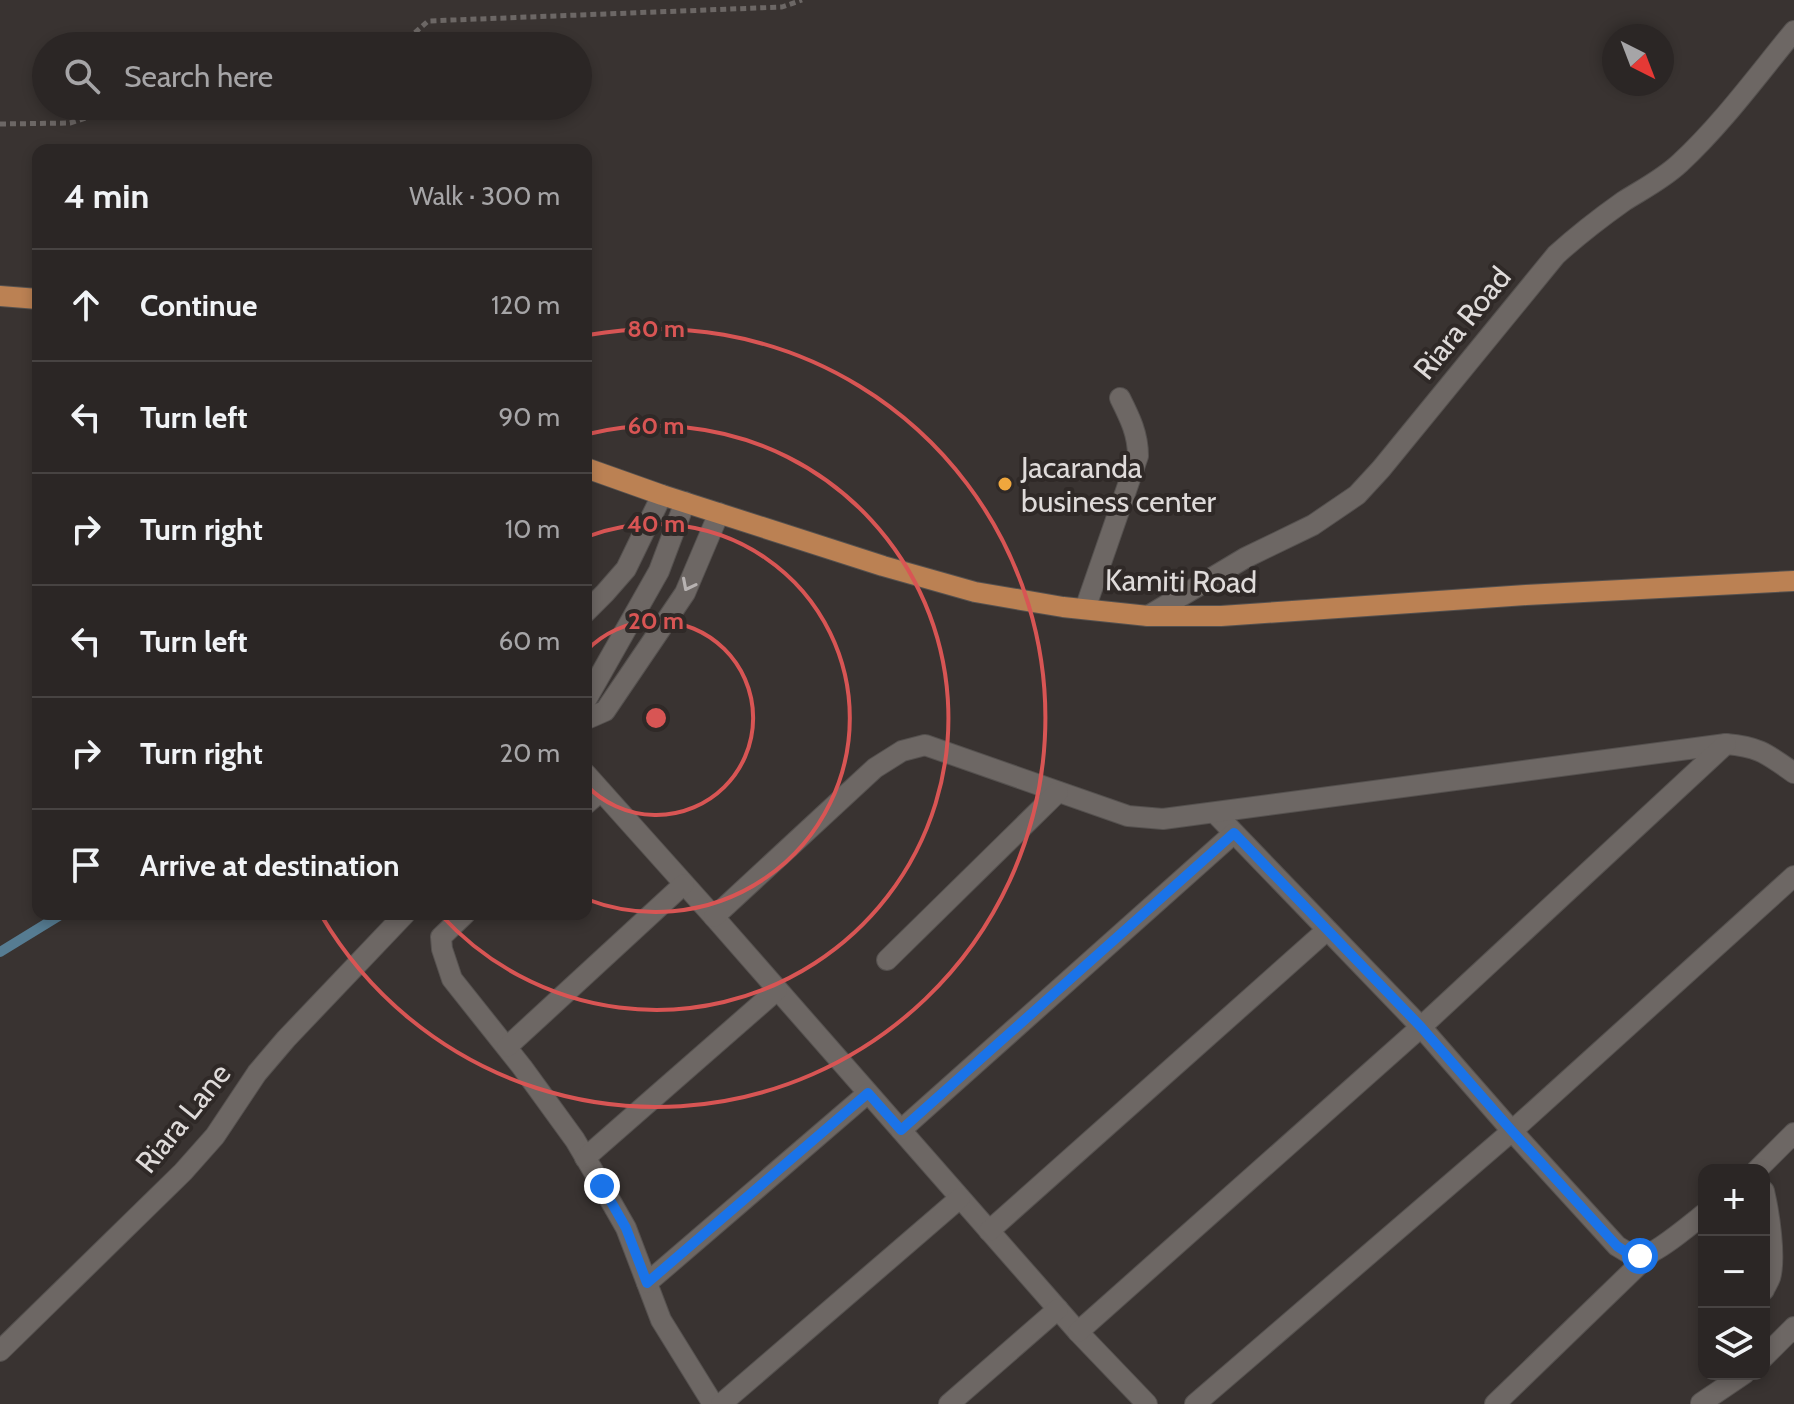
<!DOCTYPE html>
<meta charset="utf-8">
<style>
:root{--surface:#2b2625;--page:#332e2d;--text:#f1f3f6;--muted:#a6a5a7;--line:#474342}
body{margin:0;font-family:Cabin,sans-serif;background:var(--page);color:var(--text)}
.controls{position:absolute;right:24px;bottom:24px;display:grid;overflow:hidden;border-radius:16px;box-shadow:0 4px 12px #0003}
.controls button{width:72px;height:72px;display:grid;place-items:center;padding:0;border:0;border-bottom:2px solid var(--line);background:var(--surface);color:var(--text);font:40px sans-serif}
.compass{position:absolute;left:1602px;top:24px;width:72px;height:72px;border-radius:50%;background:var(--surface);box-shadow:0 4px 12px #0003;rotate:138deg}
.stop{position:absolute;width:24px;height:24px;margin:-18px;border:6px solid #1a73e8;border-radius:50%;background:#fff}
.stop.end{background:#1a73e8;border-color:#fff;box-shadow:0 2px 8px #0008}
.list{margin:0;padding:0;list-style:none}
h2{display:flex;justify-content:space-between;align-items:center;height:104px;margin:0;padding:0 32px;font-size:34px}
h2 small{font-size:26px;font-weight:400;color:var(--muted)}
.list li{display:grid;grid-template-columns:52px 1fr auto;gap:24px;align-items:center;box-sizing:border-box;height:112px;padding:0 32px;border-top:2px solid var(--line)}
.list b{display:block;font-size:30px;white-space:nowrap}
.list em{font-size:26px;font-style:normal;color:var(--muted)}
.icon{flex:none;width:44px;height:44px;fill:none;stroke:currentColor;stroke-width:2;stroke-linecap:round;stroke-linejoin:round}
.map{position:relative;flex:none;width:1794px;height:1404px;overflow:hidden}
.search{position:absolute;background:var(--surface);box-shadow:0 4px 12px #0003;left:32px;top:32px;width:560px;height:88px;display:flex;align-items:center;gap:20px;box-sizing:border-box;padding:0 28px;border-radius:44px;color:var(--muted);font-size:30px}
.panel{position:absolute;background:var(--surface);box-shadow:0 4px 12px #0003;left:32px;top:144px;width:560px;height:776px;border-radius:16px}
.map>svg:first-child{display:block}
.lines{fill:none;stroke-linecap:round;stroke-linejoin:round}
.stream{stroke:#567c92;stroke-width:10}
.minor-casing{stroke:#55514f;stroke-width:22}
.major-casing{stroke:#55514f;stroke-width:22}
.path{stroke:#6c6765;stroke-width:5;stroke-dasharray:6 4;stroke-linecap:butt}
.minor{stroke:#6d6764;stroke-width:20}
.major{stroke:#bb8153;stroke-width:20}
.oneway{stroke:#b7b2b1}
.route{stroke:#1a73e8;stroke-width:10}
.ring{fill:none;stroke:#d85554;stroke-width:4}
.poi-dot{fill:#efa73d;stroke:#2f2927;stroke-width:3}
.labels{text-anchor:middle;dominant-baseline:central;stroke-width:8;stroke-linejoin:round;paint-order:stroke}
.street-label{font-size:30px;fill:#dfdbda;stroke:#2f2927}
.poi-label{font-size:30px;fill:#dfdbda;stroke:#2f2927;text-anchor:start}
.centre{fill:#d85554;stroke:#2f2927;stroke-width:4}
.ring-label{font-size:24px;text-anchor:middle;font-weight:bold;fill:#d85554;stroke:#2f2927;stroke-width:8;stroke-linejoin:round;paint-order:stroke}
</style>
<div class="map">
<svg width="1794" height="1404" viewBox="0 0 1794 1404">
<rect width="100%" height="100%" fill="#393331"/>
<g class="lines">
<polyline class="stream" points="0,952 62,914"/>
<defs>
<g id="minor">
<path d="M 1085,609 L 1138,456 C 1138,434 1130,418 1120,398"/>
<polyline points="586,612 605,593 626,569 662,495"/>
<path d="M 1148,616 L 1245,558 L 1313,525 L 1357,495 L 1381,469 L 1556,255 C 1578,235 1600,218 1624,201 C 1643,189 1663,179 1680,163 C 1722,124 1757,76 1794,31"/>
<polyline points="586,700 659,571 685,502"/>
<polyline points="589,718 605,711 685,593 719,513"/>
<polyline points="586,774 714,917 1078,1332 1147,1404"/>
<polyline points="586,804 601,791"/>
<path d="M 1215,813 L 1421,1027 L 1512,1131 L 1617,1246 C 1624,1250 1631,1256 1640,1256 C 1654,1256 1691,1224 1704,1214"/>
<polyline points="465,914 441,937 442,949 452,979 522,1067 575,1140 602,1186 626,1228 661,1320 713,1404"/>
<path d="M 714,917 L 875,768 L 902,751 L 925,745 L 1128,816 L 1163,819 L 1726,744 C 1760,747 1767,754 1794,773"/>
<polyline points="887,960 1058,792"/>
<polyline points="507,1047 684,884"/>
<polyline points="901,1130 1234,833"/>
<polyline points="585,1158 777,990"/>
<polyline points="1757,1170 1794,1133"/>
<path d="M 1764,1191 C 1769,1212 1776,1258 1770,1278 C 1770,1279 1764,1289 1764,1290"/>
<polyline points="989,1231 1327,930"/>
<polyline points="647,1283 868,1093"/>
<polyline points="1078,1332 1421,1027 1726,744"/>
<polyline points="0,1351 183,1172 215,1136 257,1073 286,1039 405,914"/>
<polyline points="1764,1357 1794,1327"/>
<polyline points="1701,1403 1744,1374"/>
<polyline points="721,1404 960,1198"/>
<polyline points="949,1404 1058,1309"/>
<polyline points="1195,1404 1512,1131 1794,876"/>
<polyline points="1495,1404 1651,1253"/>
</g>
<g id="major">
<polyline points="0,296 38,299"/>
<polyline points="586,468 662,495 883,566 975,592 1063,607 1148,616 1221,616 1526,595 1794,581"/>
</g>
</defs>
<use href="#minor" class="minor-casing"/>
<use href="#major" class="major-casing"/>
<g class="path">
<polyline points="400,46 428,21 782,7 802,0"/>
<polyline points="0,124 70,123 124,106"/>
</g>
<use href="#minor" class="minor"/>
<use href="#major" class="major"/>
</g>
<defs><path id="oneway-chevron" d="M-2-3.5L2.5 0L-2 3.5" fill="none" stroke-width="1.6" stroke-linecap="round" stroke-linejoin="round" transform="scale(2)"/></defs>
<use class="oneway" href="#oneway-chevron" transform="translate(688 585) rotate(117)"/>
<g class="lines">
<polyline class="route" points="602,1186 626,1228 647,1283 868,1093 901,1130 1234,833 1421,1027 1512,1131 1617,1246 1629,1254 1640,1256"/>
</g>
<g class="ring">
<path d="M586 651A97 97 0 1 1 586 785"/>
<path d="M586 537A194 194 0 1 1 586 899"/>
<path d="M588 434A292 292 0 1 1 441 915"/>
<path d="M588 335A389 389 0 1 1 321 915"/>
</g>
<circle class="poi-dot" cx="1005" cy="484" r="8"/>
<g class="labels">
<g class="street-label">
<text transform="translate(1462 323) rotate(-51)">Riara Road</text>
<text transform="translate(1181 581) rotate(1)">Kamiti Road</text>
<text transform="translate(183 1118) rotate(-51)">Riara Lane</text>
</g>
<g class="poi-label">
<text x="1021" y="467">Jacaranda<tspan x="1021" dy="34">business center</tspan></text>
</g>
</g>
<circle cx="656" cy="718" r="12" class="centre"/>
<g class="ring-label">
<text x="656" y="337">80 m</text>
<text x="656" y="434">60 m</text>
<text x="656" y="532">40 m</text>
<text x="656" y="629">20 m</text>
</g>
</svg>
<div class="controls">
<button>+</button>
<button>−</button>
<button><svg class="icon" aria-label="layers" viewBox="0 0 24 24"><path d="M12 4l9 5-9 5-9-5zM3 14l9 5 9-5"/></svg></button>
</div>
<svg class="compass" viewBox="-18 -18 36 36"><path d="M0-13l5 13h-10z" fill="#e53935"/><path d="M0 13l5-13h-10z" fill="#a6a5a7"/></svg>
<div class="stop" style="left:1640px;top:1256px"></div>
<div class="stop end" style="left:602px;top:1186px"></div>
<div class="search"><svg class="icon" aria-label="search" viewBox="0 0 24 24"><circle cx="10" cy="10" r="6"/><path d="M15 15l6 6"/></svg>Search here</div>
<section class="panel">
<h2>4 min<small>Walk · 300 m</small></h2>
<ul class="list">
<li><svg class="icon" aria-label="ahead" viewBox="0 0 24 24"><path d="M12 20V5M6 11l6-6 6 6"/></svg><div><b>Continue</b></div><em>120 m</em></li>
<li><svg class="icon" aria-label="left" viewBox="0 0 24 24"><path d="M17 20v-9H6M10 6l-5 5 5 5"/></svg><div><b>Turn left</b></div><em>90 m</em></li>
<li><svg class="icon" aria-label="right" viewBox="0 0 24 24"><path d="M7 20v-9h11M14 6l5 5-5 5"/></svg><div><b>Turn right</b></div><em>10 m</em></li>
<li><svg class="icon" aria-label="left" viewBox="0 0 24 24"><path d="M17 20v-9H6M10 6l-5 5 5 5"/></svg><div><b>Turn left</b></div><em>60 m</em></li>
<li><svg class="icon" aria-label="right" viewBox="0 0 24 24"><path d="M7 20v-9h11M14 6l5 5-5 5"/></svg><div><b>Turn right</b></div><em>20 m</em></li>
<li><svg class="icon" aria-label="arrive" viewBox="0 0 24 24"><path d="M6 21V4h12l-3 4 3 4H6"/></svg><div><b>Arrive at destination</b></div></li>
</ul>
</section>
</div>
